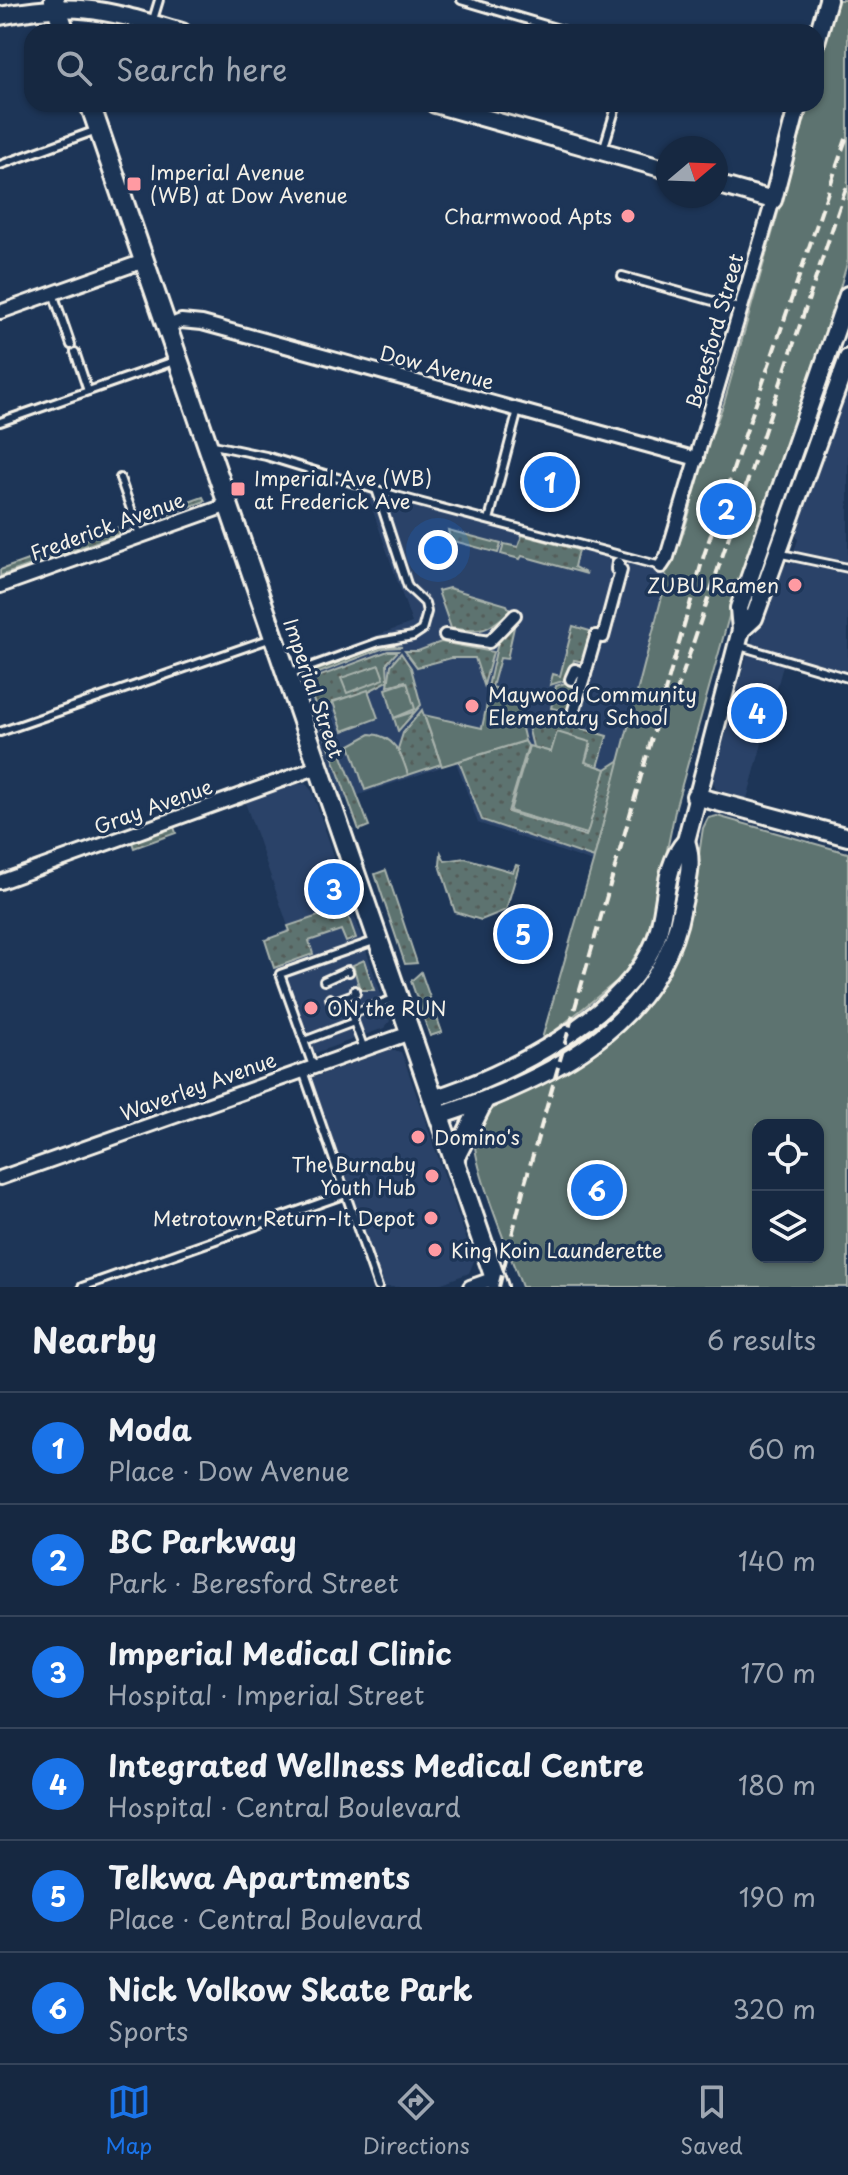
<!DOCTYPE html>
<meta charset="utf-8">
<style>
:root{--surface:#162841;--page:#1f3048;--text:#f1f3f6;--muted:#9ea6b1;--line:#35445a;--accent:#1a73e8}
body{margin:0;font-family:"Playpen Sans",sans-serif;background:var(--page);color:var(--text)}
.controls{position:absolute;right:24px;bottom:24px;display:grid;overflow:hidden;border-radius:16px;box-shadow:0 2px 6px #0004}
.controls button{width:72px;height:72px;display:grid;place-items:center;padding:0;border:0;border-bottom:2px solid var(--line);background:var(--surface);color:var(--text);font:40px sans-serif}
.compass{position:absolute;left:656px;top:136px;width:72px;height:72px;border-radius:50%;background:var(--surface);box-shadow:0 2px 6px #0004;rotate:71deg}
.you{position:absolute;left:438px;top:550px;width:28px;height:28px;margin:-20px;border:6px solid #fff;border-radius:50%;background:#1a73e8;box-shadow:0 0 0 12px #1a73e833}
.badge{display:grid;place-items:center;width:52px;height:52px;border-radius:50%;background:var(--accent);color:#fff;font-size:26px;font-weight:700}
.pin{position:absolute;translate:-50% -50%;border:4px solid #fff;box-shadow:0 2px 8px #0006}
.list{margin:0;padding:0;list-style:none}
h2{display:flex;justify-content:space-between;align-items:center;height:104px;margin:0;padding:0 32px;font-size:34px}
h2 small{font-size:26px;font-weight:400;color:var(--muted)}
.list li{display:grid;grid-template-columns:52px 1fr auto;gap:24px;align-items:center;box-sizing:border-box;height:112px;padding:0 32px;border-top:2px solid var(--line)}
.list b{display:block;font-size:30px;white-space:nowrap}
.list p{margin:0;font-size:26px;white-space:nowrap;color:var(--muted)}
.list em{font-size:26px;font-style:normal;color:var(--muted)}
.icon{flex:none;width:44px;height:44px;fill:none;stroke:currentColor;stroke-width:2;stroke-linecap:round;stroke-linejoin:round}
.map{position:relative;flex:none;width:848px;height:1287px;overflow:hidden}
.search{position:absolute;background:var(--surface);box-shadow:0 2px 6px #0004;left:24px;right:24px;top:24px;height:88px;display:flex;align-items:center;gap:20px;box-sizing:border-box;padding:0 28px;border-radius:24px;color:var(--muted);font-size:30px}
.sheet{height:776px;background:var(--surface)}
nav{display:flex;justify-content:space-around;align-items:center;box-sizing:border-box;height:112px;border-top:2px solid var(--line);background:var(--surface);font-size:22px;color:var(--muted)}
nav a{display:grid;justify-items:center;gap:4px}
nav .on{color:var(--accent)}
.map>svg:first-child{display:block}
.built{fill:#2c4367}
.grass{fill:url(#grass-dots);stroke:#a8b2ac;stroke-width:2}
.park{fill:#5d736f;stroke:#a8b2ac;stroke-width:2;fill-rule:evenodd}
.lines{fill:none;stroke-linecap:round;stroke-linejoin:round}
.service-casing{stroke:#f4f1e8;stroke-width:12}
.pedestrian-casing{stroke:#f4f1e8;stroke-width:16}
.minor-casing{stroke:#f4f1e8;stroke-width:18}
.tertiary-casing{stroke:#f4f1e8;stroke-width:22}
.secondary-casing{stroke:#f4f1e8;stroke-width:24}
.service{stroke:#1d3557;stroke-width:6}
.pedestrian{stroke:#1d3557;stroke-width:10}
.minor{stroke:#1d3557;stroke-width:12}
.tertiary{stroke:#1d3557;stroke-width:16}
.secondary{stroke:#1d3557;stroke-width:18}
.rail{stroke:#f4f1e8;stroke-width:4;stroke-dasharray:12 6;stroke-linecap:butt}
.poi-dot{fill:#ff9aa2;stroke:#1d3557;stroke-width:3}
.labels{text-anchor:middle;dominant-baseline:central;stroke-width:7;stroke-linejoin:round;paint-order:stroke}
.poi-label{font-size:20px;fill:#f4f1e8;stroke:#1d3557;text-anchor:start}
.street-label{font-size:20px;fill:#f4f1e8;stroke:#1d3557}
</style>
<div class="map">
<svg width="848" height="1287" viewBox="0 0 848 1287">
<defs>
<pattern id="grass-dots" width="8" height="8" patternUnits="userSpaceOnUse" patternTransform="scale(2)"><rect width="8" height="8" fill="#5d736f"/><path d="M2 2h.1M6 6h.1" fill="none" stroke="#525b58" stroke-width="1.8" stroke-linecap="round"/></pattern>
</defs>
<rect width="100%" height="100%" fill="#1d3557"/>
<filter id="ink" filterUnits="userSpaceOnUse"><feTurbulence type="fractalNoise" baseFrequency=".0125" numOctaves="2"/><feDisplacementMap in="SourceGraphic" scale="16" xChannelSelector="R" yChannelSelector="G"/><feConvolveMatrix kernelMatrix="1 2 1 2 8 2 1 2 1" color-interpolation-filters="sRGB"/></filter>
<g filter="url(#ink)">
<g class="built">
<polygon points="848,379 848,676 785,658 747,799 716,789 712,778 749,648 778,570 790,562 798,540 794,529"/>
<polygon points="364,485 646,564 644,568 663,569 667,576 593,862 478,823 456,762 344,800 296,664 412,623"/>
<polygon points="296,784 306,784 312,791 390,1021 384,1028 304,1057 264,939 289,929 245,802"/>
<polygon points="390,1050 401,1052 404,1059 474,1261 469,1273 431,1287 378,1287 307,1080"/>
</g>
<g class="grass">
<polygon points="203,497 205,501 144,524 141,519"/>
<polygon points="119,527 119,534 0,576 0,570"/>
<polygon points="448,530 501,544 498,553 450,540"/>
<polygon points="522,535 578,550 574,567 587,574 522,556 520,559 501,554 504,544 518,547"/>
<path d="M 449,588 L 507,605 L 510,611 C 487,632 482,633 451,628 L 438,591 Z"/>
<polygon points="516,618 507,659 500,658 492,687 514,694 514,697 492,691 488,687 498,642"/>
<polygon points="573,626 593,632 584,662 574,660 569,679 550,685 553,674 560,676"/>
<polygon points="441,642 493,652 484,685 475,658 451,658 417,667 405,651 418,651"/>
<polygon points="385,645 402,647 384,648 306,678 310,673"/>
<polygon points="388,651 398,651 387,663 388,681 369,691 333,701 321,723 307,681"/>
<polygon points="401,653 411,668 421,705 398,731 394,718 413,712 405,681 388,686 391,665"/>
<polygon points="574,680 580,683 571,712 551,708 556,686"/>
<polygon points="422,710 441,764 408,775 398,749 403,733"/>
<polygon points="553,717 556,720 570,719 573,726 607,736 598,767 585,762 591,745 551,752 533,747 527,722 537,718 547,721"/>
<polygon points="328,720 369,826 359,830 322,727"/>
<polygon points="525,741 528,746 508,812 586,836 606,769 620,760 594,858 482,820 459,761"/>
<polygon points="174,827 176,833 134,848 132,842"/>
<polygon points="441,853 445,861 465,858 513,872 516,865 519,866 506,910 481,920 455,912 440,865"/>
<polygon points="386,870 417,963 405,964 375,874"/>
<polygon points="345,907 356,938 346,942 341,930 309,941 313,954 274,968 265,940 290,931 288,926"/>
<polygon points="364,960 374,990 360,990 353,965"/>
<polygon points="421,972 442,1032 430,1036 411,981"/>
</g>
<g class="park">
<path d="M 836,0 L 848,0 L 848,260 L 831,319 L 737,588 L 676,806 L 650,933 L 622,977 L 541,1042 L 593,862 L 667,577 L 663,569 C 679,558 695,500 694,480 L 724,403 L 809,104 L 816,104 L 816,80 Z"/>
<polygon points="379,665 384,679 347,693 341,678"/>
<polygon points="407,682 415,709 394,718 386,689"/>
<polygon points="368,690 378,718 343,731 333,702"/>
<polygon points="489,694 522,705 520,720 525,741 442,766 424,715 482,728"/>
<polygon points="557,732 590,742 585,762 606,769 587,834 510,811 529,746 551,752"/>
<path d="M 370,734 C 394,735 402,754 408,775 L 365,790 L 350,745 Z"/>
<path d="M 717,816 L 848,853 L 848,1287 L 522,1287 C 512,1259 470,1160 475,1136 C 476,1130 481,1120 486,1115 C 500,1099 531,1091 550,1080 C 588,1058 631,1026 657,990 C 691,944 694,883 703,828 L 708,818 ZM 758,1125 L 818,1125 L 818,1257 L 758,1257 Z"/>
</g>
<g class="lines">
<defs>
<g id="service">
<polyline points="461,0 569,32"/>
<polyline points="152,23 159,0"/>
<polyline points="603,150 617,104"/>
<polyline points="0,165 94,131"/>
<polyline points="622,276 742,309"/>
<polyline points="53,293 71,345"/>
<polyline points="75,352 88,391"/>
<polyline points="0,422 174,361"/>
<polyline points="209,444 266,456 400,497 661,566"/>
<polyline points="120,478 140,535"/>
<polyline points="489,520 518,410"/>
<polyline points="777,553 848,568"/>
<polyline points="740,646 848,678"/>
<polyline points="290,674 379,642 413,636 422,630 427,612 425,603 408,587 376,489"/>
<polyline points="0,732 272,638"/>
<polyline points="324,981 348,970 349,972"/>
<polyline points="330,998 332,1002 356,993 355,990"/>
<polyline points="304,1041 354,1022"/>
<polyline points="364,1049 351,1014 394,999"/>
<polyline points="313,1066 280,974 374,941"/>
<polyline points="303,1071 378,1287"/>
<polyline points="82,1287 346,1194"/>
</g>
<g id="pedestrian">
<polyline points="445,635 489,642 515,615"/>
<polyline points="571,679 575,670 585,674 596,636 603,637 621,570 617,569 618,563"/>
<polyline points="574,710 585,674"/>
</g>
<g id="minor">
<polyline points="0,312 144,261"/>
<polyline points="166,327 181,321 202,323 697,459"/>
<polyline points="661,566 667,557 773,200"/>
<polyline points="0,586 228,505"/>
<polyline points="0,882 318,767"/>
<polyline points="0,1178 410,1033"/>
<polyline points="470,1287 495,1278"/>
</g>
<g id="tertiary">
<path d="M 0,16 C 79,0 107,11 182,32"/>
<polyline points="816,42 828,0"/>
<polyline points="435,104 668,170"/>
<polyline points="716,184 773,200 798,104"/>
<polyline points="741,630 754,618 848,358"/>
<polyline points="695,796 848,837"/>
<path d="M 433,1099 C 506,1076 627,1015 656,939 C 668,906 662,867 686,841 L 741,630 L 739,608 L 848,295"/>
<path d="M 439,1116 C 544,1082 660,1027 682,907 C 687,884 694,863 686,841"/>
</g>
<g id="secondary">
<polyline points="54,0 65,32"/>
<polyline points="90,104 498,1287"/>
<polyline points="454,1159 483,1102"/>
</g>
</defs>
<use href="#service" class="service-casing"/>
<use href="#pedestrian" class="pedestrian-casing"/>
<use href="#minor" class="minor-casing"/>
<use href="#tertiary" class="tertiary-casing"/>
<use href="#secondary" class="secondary-casing"/>
<use href="#service" class="service"/>
<use href="#pedestrian" class="pedestrian"/>
<use href="#minor" class="minor"/>
<use href="#tertiary" class="tertiary"/>
<use href="#secondary" class="secondary"/>
<g class="rail">
<polyline points="676,694 848,182"/>
<polyline points="499,1287 525,1183 704,555 848,133"/>
</g>
</g>
</g>
<g class="poi-dot">
<rect x="126" y="176" width="16" height="16" rx="4"/>
<circle cx="628" cy="216" r="8"/>
<rect x="230" y="481" width="16" height="16" rx="4"/>
<circle cx="795" cy="585" r="8"/>
<circle cx="472" cy="706" r="8"/>
<circle cx="311" cy="1008" r="8"/>
<circle cx="418" cy="1137" r="8"/>
<circle cx="432" cy="1176" r="8"/>
<circle cx="431" cy="1218" r="8"/>
<circle cx="435" cy="1250" r="8"/>
</g>
<g class="labels">
<g class="poi-label">
<text x="150" y="172">Imperial Avenue<tspan x="150" dy="23">(WB) at Dow Avenue</tspan></text>
<text x="612" y="216" text-anchor="end">Charmwood Apts</text>
<text x="254" y="478">Imperial Ave (WB)<tspan x="254" dy="23">at Frederick Ave</tspan></text>
<text x="779" y="585" text-anchor="end">ZUBU Ramen</text>
<text x="488" y="694">Maywood Community<tspan x="488" dy="23">Elementary School</tspan></text>
<text x="327" y="1008">ON the RUN</text>
<text x="434" y="1137">Domino's</text>
<text x="416" y="1164" text-anchor="end">The Burnaby<tspan x="416" dy="23">Youth Hub</tspan></text>
<text x="415" y="1218" text-anchor="end">Metrotown Return-It Depot</text>
<text x="451" y="1250">King Koin Launderette</text>
</g>
<g class="street-label">
<text transform="translate(714 331) rotate(-74)">Beresford Street</text>
<text transform="translate(437 367) rotate(15)">Dow Avenue</text>
<text transform="translate(107 526) rotate(-20)">Frederick Avenue</text>
<text transform="translate(314 688) rotate(71)">Imperial Street</text>
<text transform="translate(153 806) rotate(-20)">Gray Avenue</text>
<text transform="translate(198 1086) rotate(-20)">Waverley Avenue</text>
</g>
</g>
</svg>
<div class="controls">
<button><svg class="icon" aria-label="locate" viewBox="0 0 24 24"><circle cx="12" cy="12" r="6"/><path d="M12 2v4M12 18v4M2 12h4M18 12h4"/></svg></button>
<button><svg class="icon" aria-label="layers" viewBox="0 0 24 24"><path d="M12 4l9 5-9 5-9-5zM3 14l9 5 9-5"/></svg></button>
</div>
<svg class="compass" viewBox="-18 -18 36 36"><path d="M0-13l5 13h-10z" fill="#e53935"/><path d="M0 13l5-13h-10z" fill="#9ea6b1"/></svg>
<div class="you"></div>
<div class="pin badge" style="left:550px;top:482px">1</div>
<div class="pin badge" style="left:726px;top:509px">2</div>
<div class="pin badge" style="left:334px;top:889px">3</div>
<div class="pin badge" style="left:757px;top:713px">4</div>
<div class="pin badge" style="left:523px;top:934px">5</div>
<div class="pin badge" style="left:597px;top:1190px">6</div>
<div class="search"><svg class="icon" aria-label="search" viewBox="0 0 24 24"><circle cx="10" cy="10" r="6"/><path d="M15 15l6 6"/></svg>Search here</div>
</div>
<section class="sheet">
<h2>Nearby<small>6 results</small></h2>
<ul class="list">
<li><span class="badge">1</span><div><b>Moda</b><p>Place · Dow Avenue</p></div><em>60 m</em></li>
<li><span class="badge">2</span><div><b>BC Parkway</b><p>Park · Beresford Street</p></div><em>140 m</em></li>
<li><span class="badge">3</span><div><b>Imperial Medical Clinic</b><p>Hospital · Imperial Street</p></div><em>170 m</em></li>
<li><span class="badge">4</span><div><b>Integrated Wellness Medical Centre</b><p>Hospital · Central Boulevard</p></div><em>180 m</em></li>
<li><span class="badge">5</span><div><b>Telkwa Apartments</b><p>Place · Central Boulevard</p></div><em>190 m</em></li>
<li><span class="badge">6</span><div><b>Nick Volkow Skate Park</b><p>Sports</p></div><em>320 m</em></li>
</ul>
</section>
<nav>
<a class="on"><svg class="icon" aria-label="map" viewBox="0 0 24 24"><path d="M3 6l6-2 6 2 6-2v14l-6 2-6-2-6 2zM9 4v14M15 6v14"/></svg>Map</a>
<a><svg class="icon" aria-label="directions" viewBox="0 0 24 24"><path d="M12 3l9 9-9 9-9-9zM9 14v-3h6M13 9l2 2-2 2"/></svg>Directions</a>
<a><svg class="icon" aria-label="saved" viewBox="0 0 24 24"><path d="M7 4h10v16l-5-4-5 4z"/></svg>Saved</a>
</nav>
